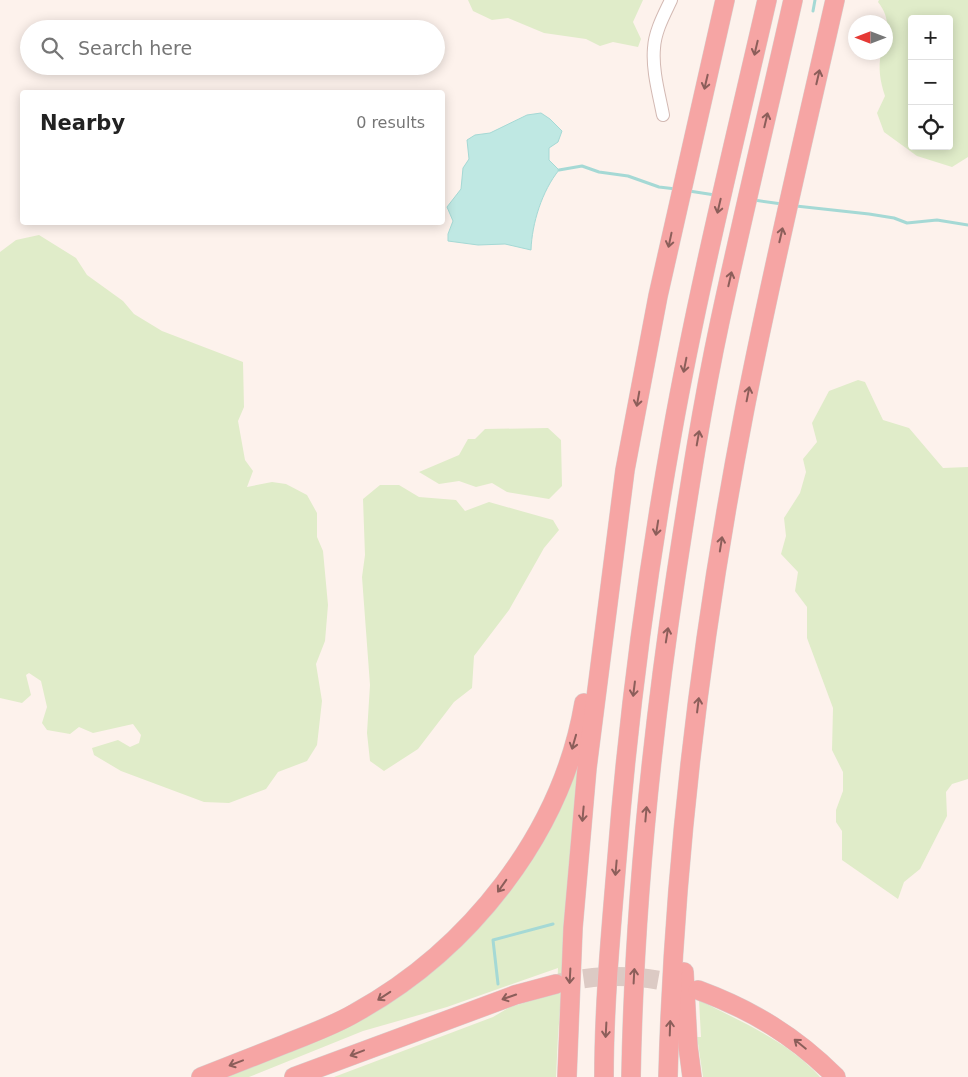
<!DOCTYPE html>
<meta charset="utf-8">
<style>
:root{--surface:#fff;--page:#f6f6f6;--text:#222;--muted:#767676;--line:#e0e0e0}
body{margin:0;font-family:"DejaVu Sans",sans-serif;background:var(--page);color:var(--text)}
.controls{position:absolute;right:15px;top:15px;display:grid;overflow:hidden;border-radius:5px;box-shadow:0 2px 12px #0003}
.controls button{width:45px;height:45px;display:grid;place-items:center;padding:0;border:0;border-bottom:1px solid var(--line);background:var(--surface);color:var(--text);font:25px sans-serif}
.compass{position:absolute;left:848px;top:15px;width:45px;height:45px;border-radius:50%;background:var(--surface);box-shadow:0 2px 12px #0003;rotate:270deg}
.list{margin:0;padding:0;list-style:none}
h2{display:flex;justify-content:space-between;align-items:center;height:65px;margin:0;padding:0 20px;font-size:21px}
h2 small{font-size:16px;font-weight:400;color:var(--muted)}
.icon{flex:none;width:28px;height:28px;fill:none;stroke:currentColor;stroke-width:2;stroke-linecap:round;stroke-linejoin:round}
.map{position:relative;flex:none;width:968px;height:1077px;overflow:hidden}
.search{position:absolute;background:var(--surface);box-shadow:0 2px 12px #0003;left:20px;top:20px;width:425px;height:55px;display:flex;align-items:center;gap:12px;box-sizing:border-box;padding:0 18px;border-radius:28px;color:var(--muted);font-size:19px}
.panel{position:absolute;background:var(--surface);box-shadow:0 2px 12px #0003;left:20px;top:90px;width:425px;height:135px;border-radius:5px}
.map>svg:first-child{display:block}
.green{fill:#e0ecc9;fill-rule:evenodd}
.water{fill:#bfe8e3;stroke:#a5d9d5}
.lines{fill:none;stroke-linecap:round;stroke-linejoin:round}
.stream{stroke:#a5d9d5;stroke-width:3}
.highway-tunnel{stroke:#dccac4;stroke-width:19;stroke-dasharray:19 9;stroke-linecap:butt}
.minor-casing{stroke:#d3b9b3;stroke-width:14}
.highway-casing{stroke:#d9cfcd;stroke-width:20}
.minor{stroke:#fff;stroke-width:12}
.highway{stroke:#f6a5a4;stroke-width:19}
.oneway{stroke:#8c5e5a}
</style>
<div class="map">
<svg width="968" height="1077" viewBox="0 0 968 1077">
<rect width="100%" height="100%" fill="#fdf2ec"/>
<g class="green">
<polygon points="468,0 643,0 633,22 641,39 638,47 613,42 600,46 586,39 544,33 508,18 492,20 473,11"/>
<path d="M 879,0 L 968,0 L 968,157 L 952,167 L 917,156 L 884,132 L 877,113 L 885,96 C 880,81 878,68 881,53 L 886,52 C 886,32 892,20 878,2 ZM 912,19 L 949,19 L 949,146 L 912,146 Z"/>
<polygon points="39,235 76,258 87,275 123,301 134,314 162,331 243,362 244,407 238,421 245,460 253,471 247,487 272,482 286,484 307,495 317,513 317,537 323,551 328,605 325,641 316,664 322,701 317,745 307,761 278,772 266,789 229,803 204,802 121,771 94,755 92,748 118,740 130,747 139,743 141,735 133,724 93,733 79,727 70,734 47,730 42,723 47,707 41,681 29,673 26,675 31,695 22,703 0,698 0,252 16,240"/>
<polygon points="858,380 865,382 883,420 909,428 943,468 968,467 968,779 952,784 946,792 947,816 920,869 904,882 898,899 842,860 842,831 836,822 836,810 843,791 843,772 832,750 833,708 807,638 807,607 795,591 798,572 781,554 786,536 784,518 800,493 806,472 803,459 817,442 812,423 829,391"/>
<polygon points="548,428 561,440 562,486 549,499 507,492 492,483 476,487 459,481 439,484 419,472 459,455 468,439 475,439 485,429"/>
<polygon points="380,485 399,485 419,497 456,500 465,511 489,502 553,520 559,530 544,548 509,610 474,656 472,688 454,702 418,749 384,771 370,761 367,733 370,685 362,577 365,555 363,499"/>
<polygon points="580,756 558,1036 556,1077 334,1077 493,1017 510,1007 557,993 558,968 447,1007 363,1031 249,1077 225,1077 375,1011 424,978 468,938 512,888"/>
<path d="M 699,1000 C 741,1022 788,1041 820,1077 L 703,1077 L 697,1037 L 701,1037 Z"/>
</g>
<path class="water" d="M 541,113 L 550,119 L 562,131 L 558,142 L 549,148 L 549,160 L 559,170 C 542,191 532,223 531,250 L 505,244 L 478,245 L 448,241 L 448,234 L 453,221 L 447,207 L 461,189 L 463,168 L 469,159 L 467,140 L 475,135 L 490,133 L 527,115 Z"/>
<g class="lines">
<g class="stream">
<polyline points="813,11 815,0"/>
<polyline points="559,170 582,166 599,172 628,176 659,187 676,189"/>
<polyline points="689,191 715,195"/>
<polyline points="754,200 782,204"/>
<polyline points="796,206 869,214 894,218 907,223 937,220 968,225"/>
<polyline points="498,984 493,940 553,924"/>
</g>
<path class="highway-tunnel" d="M 556,984 C 601,973 643,974 687,987"/>
<defs>
<path id="minor" d="M 663,115 C 659,94 652,70 654,48 C 655,31 664,15 671,0"/>
<g id="highway">
<polyline points="684,972 688,1046 692,1077"/>
<path d="M 698,990 C 752,1010 795,1036 836,1077"/>
<path d="M 201,1077 C 229,1066 257,1055 285,1044 C 309,1034 333,1026 355,1013 C 469,950 562,834 584,703"/>
<polyline points="294,1077 515,995 556,984"/>
<polyline points="567,1077 573,928 587,768 625,470 658,296 725,0"/>
<path d="M 604,1077 C 604,1004 611,931 617,858 C 628,716 647,574 672,434 C 698,288 734,144 767,0"/>
<path d="M 631,1077 C 634,909 651,741 676,575 C 689,490 702,405 720,321 C 743,214 769,107 793,0"/>
<path d="M 668,1077 C 674,854 702,631 744,413 C 771,274 804,137 835,0"/>
</g>
</defs>
<use href="#minor" class="minor-casing"/>
<use href="#highway" class="highway-casing"/>
<use href="#minor" class="minor"/>
<use href="#highway" class="highway"/>
</g>
<defs><path id="oneway-shaft" d="M-6 0H5M1.5-3L5.5 0L1.5 3" fill="none" stroke-width="1.6" stroke-linecap="round" stroke-linejoin="round" transform="scale(1.25)"/></defs>
<g class="oneway">
<use href="#oneway-shaft" transform="translate(756 48) rotate(103)"/>
<use href="#oneway-shaft" transform="translate(818 77) rotate(-77)"/>
<use href="#oneway-shaft" transform="translate(706 82) rotate(103)"/>
<use href="#oneway-shaft" transform="translate(766 120) rotate(-77)"/>
<use href="#oneway-shaft" transform="translate(719 206) rotate(103)"/>
<use href="#oneway-shaft" transform="translate(781 235) rotate(-77)"/>
<use href="#oneway-shaft" transform="translate(670 240) rotate(102)"/>
<use href="#oneway-shaft" transform="translate(730 279) rotate(-77)"/>
<use href="#oneway-shaft" transform="translate(685 365) rotate(101)"/>
<use href="#oneway-shaft" transform="translate(748 394) rotate(-79)"/>
<use href="#oneway-shaft" transform="translate(638 399) rotate(100)"/>
<use href="#oneway-shaft" transform="translate(698 438) rotate(-80)"/>
<use href="#oneway-shaft" transform="translate(657 528) rotate(99)"/>
<use href="#oneway-shaft" transform="translate(721 544) rotate(-81)"/>
<use href="#oneway-shaft" transform="translate(667 635) rotate(-81)"/>
<use href="#oneway-shaft" transform="translate(634 689) rotate(97)"/>
<use href="#oneway-shaft" transform="translate(698 705) rotate(-83)"/>
<use href="#oneway-shaft" transform="translate(574 742) rotate(106)"/>
<use href="#oneway-shaft" transform="translate(583 814) rotate(95)"/>
<use href="#oneway-shaft" transform="translate(646 814) rotate(-85)"/>
<use href="#oneway-shaft" transform="translate(616 868) rotate(95)"/>
<use href="#oneway-shaft" transform="translate(502 886) rotate(125)"/>
<use href="#oneway-shaft" transform="translate(570 976) rotate(93)"/>
<use href="#oneway-shaft" transform="translate(634 976) rotate(-87)"/>
<use href="#oneway-shaft" transform="translate(384 996) rotate(147)"/>
<use href="#oneway-shaft" transform="translate(509 997) rotate(161)"/>
<use href="#oneway-shaft" transform="translate(670 1028) rotate(-88)"/>
<use href="#oneway-shaft" transform="translate(606 1030) rotate(93)"/>
<use href="#oneway-shaft" transform="translate(800 1044) rotate(-141)"/>
<use href="#oneway-shaft" transform="translate(357 1053) rotate(159)"/>
<use href="#oneway-shaft" transform="translate(236 1063) rotate(159)"/>
</g>
</svg>
<div class="controls">
<button>+</button>
<button>−</button>
<button><svg class="icon" aria-label="locate" viewBox="0 0 24 24"><circle cx="12" cy="12" r="6"/><path d="M12 2v4M12 18v4M2 12h4M18 12h4"/></svg></button>
</div>
<svg class="compass" viewBox="-18 -18 36 36"><path d="M0-13l5 13h-10z" fill="#e53935"/><path d="M0 13l5-13h-10z" fill="#767676"/></svg>
<div class="search"><svg class="icon" aria-label="search" viewBox="0 0 24 24"><circle cx="10" cy="10" r="6"/><path d="M15 15l6 6"/></svg>Search here</div>
<section class="panel">
<h2>Nearby<small>0 results</small></h2>
<ul class="list">
</ul>
</section>
</div>
